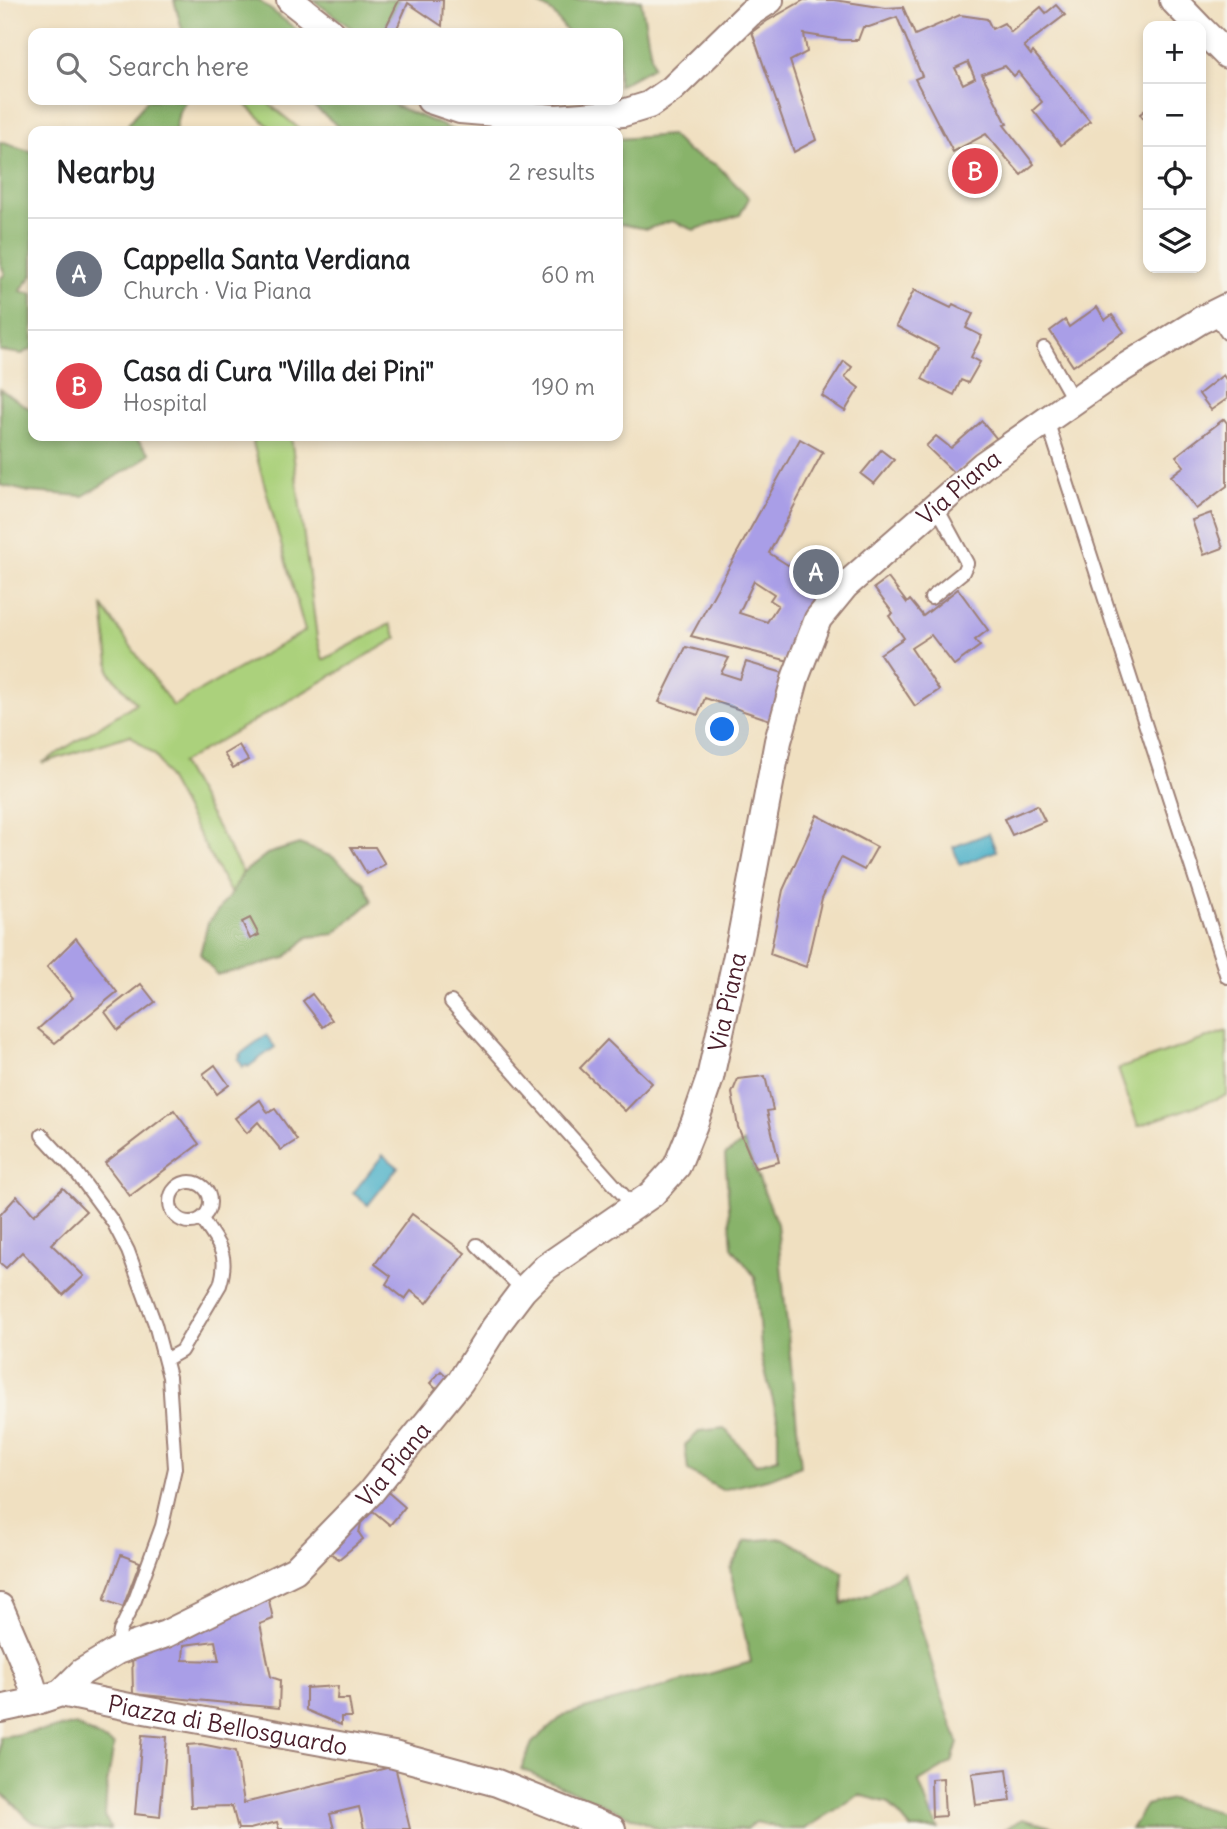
<!DOCTYPE html>
<meta charset="utf-8">
<style>
:root{--surface:#fff;--page:#f6f6f6;--text:#202124;--muted:#757577;--line:#e0e0e0;--accent:#1f6fb2}
body{margin:0;font-family:Delius,sans-serif;background:var(--page);color:var(--text)}
.controls{position:absolute;right:21px;top:21px;display:grid;overflow:hidden;border-radius:14px;box-shadow:0 4px 10px #0003}
.controls button{width:63px;height:63px;display:grid;place-items:center;padding:0;border:0;border-bottom:2px solid var(--line);background:var(--surface);color:var(--text);font:35px sans-serif}
.you{position:absolute;left:723px;top:730px;width:24px;height:24px;margin:-18px;border:5px solid #fff;border-radius:50%;background:#1a73e8;box-shadow:0 0 0 10px #1a73e833}
.badge{display:grid;place-items:center;width:46px;height:46px;border-radius:50%;background:var(--accent);color:#fff;font-size:23px;font-weight:700}
.pin{position:absolute;translate:-50% -50%;border:4px solid #fff;box-shadow:0 2px 7px #0006}
.list{margin:0;padding:0;list-style:none}
h2{display:flex;justify-content:space-between;align-items:center;height:91px;margin:0;padding:0 28px;font-size:30px}
h2 small{font-size:23px;font-weight:400;color:var(--muted)}
.list li{display:grid;grid-template-columns:46px 1fr auto;gap:21px;align-items:center;box-sizing:border-box;height:112px;padding:0 28px;border-top:2px solid var(--line)}
.list b{display:block;font-size:26px;white-space:nowrap}
.list p{margin:0;font-size:23px;white-space:nowrap;color:var(--muted)}
.list em{font-size:23px;font-style:normal;color:var(--muted)}
.icon{flex:none;width:38px;height:38px;fill:none;stroke:currentColor;stroke-width:2;stroke-linecap:round;stroke-linejoin:round}
.map{position:relative;flex:none;width:1227px;height:1829px;overflow:hidden}
.search{position:absolute;background:var(--surface);box-shadow:0 4px 10px #0003;left:28px;top:28px;width:595px;height:77px;display:flex;align-items:center;gap:18px;box-sizing:border-box;padding:0 24px;border-radius:14px;color:var(--muted);font-size:26px}
.panel{position:absolute;background:var(--surface);box-shadow:0 4px 10px #0003;left:28px;top:126px;width:595px;height:315px;border-radius:14px}
.map>svg:first-child{display:block}
.green{fill:#abd17b;stroke:#7a7853;stroke-width:2}
.forest{fill:#88b36b;stroke:#69694b;stroke-width:2}
.water{fill:#4ab0c9;stroke:#4a687a;stroke-width:2}
.building{fill:#a99ee7;fill-rule:evenodd}
.lines{fill:none;stroke-linecap:round;stroke-linejoin:round}
.lane-casing{stroke:#9d8076;stroke-width:16}
.street-casing{stroke:#9d8076;stroke-width:30}
.lane{stroke:#fff;stroke-width:12}
.street{stroke:#fff;stroke-width:26}
.labels{text-anchor:middle;dominant-baseline:central;stroke-width:5;stroke-linejoin:round;paint-order:stroke}
.street-label{font-size:24px;fill:#4a1f2b;stroke:#f7f3e8}
</style>
<div class="map">
<svg width="1227" height="1829" viewBox="0 0 1227 1829">
<rect width="100%" height="100%" fill="#f7f3e8"/>
<filter id="ink" filterUnits="userSpaceOnUse"><feTurbulence type="fractalNoise" baseFrequency=".0143" numOctaves="2"/><feDisplacementMap in="SourceGraphic" scale="14" xChannelSelector="R" yChannelSelector="G"/><feConvolveMatrix kernelMatrix="1 2 1 2 8 2 1 2 1" color-interpolation-filters="sRGB"/></filter>
<filter id="wash" filterUnits="userSpaceOnUse"><feTurbulence type="fractalNoise" baseFrequency=".00686" numOctaves="4" result="noise"/><feDisplacementMap in="SourceGraphic" scale="28" xChannelSelector="R" yChannelSelector="G"/><feGaussianBlur stdDeviation="1.57" result="paint"/><feColorMatrix in="noise" values="0 0 0 0 0 0 0 0 0 0 0 0 0 0 0 0 0 1.4 0 .05"/><feComposite in="paint" operator="in"/></filter>
<g filter="url(#wash)">
<rect width="100%" height="100%" fill="#f0e0c1"/>
<g class="green">
<polygon points="241,100 264,100 302,131 274,131"/>
<polygon points="256,436 291,436 317,638 323,660 390,624 397,638 181,763 243,873 231,894 156,756 130,735 42,763 136,703 110,673 103,607 173,706 305,631 253,443"/>
<polygon points="1227,1031 1227,1095 1138,1126 1118,1069"/>
</g>
<g class="forest">
<polygon points="174,0 258,0 301,33 183,33"/>
<polygon points="313,0 399,0 383,33 358,33"/>
<polygon points="532,0 641,0 653,67 618,86 618,33 568,33 552,12"/>
<polygon points="147,100 186,100 179,112 175,131 123,131"/>
<polygon points="306,100 387,100 396,106 453,130 461,131 344,131"/>
<polygon points="671,135 688,152 717,165 749,198 740,215 694,230 672,221 647,229 618,224 618,139"/>
<polygon points="0,142 33,152 33,275 20,291 33,294 33,348 22,354 0,351 0,279 5,274 0,263"/>
<polygon points="0,389 33,411 33,436 133,436 150,453 139,463 83,496 29,492 0,485"/>
<polygon points="299,844 333,857 364,883 372,901 334,934 308,937 285,958 253,967 217,975 200,954 208,923 231,894 243,873 267,854"/>
<polygon points="744,1142 777,1224 801,1466 771,1478 722,1490 688,1471 685,1445 700,1431 724,1428 756,1464 778,1458 778,1420 762,1359 755,1277 732,1247 725,1155"/>
<polygon points="783,1538 843,1572 842,1604 870,1594 904,1572 941,1694 958,1742 952,1762 919,1782 932,1817 939,1829 911,1829 889,1803 859,1795 805,1829 783,1829 756,1822 747,1829 659,1829 521,1769 532,1743 564,1715 751,1662 730,1569 746,1541"/>
<path d="M 75,1725 L 114,1745 L 107,1784 L 105,1817 L 111,1829 C 88,1829 52,1829 33,1822 C 21,1814 14,1799 0,1793 L 0,1737 Z"/>
<polygon points="1171,1799 1222,1813 1227,1823 1227,1829 1131,1829 1146,1805"/>
<polygon points="1022,1819 1055,1828 1055,1829 1005,1829"/>
</g>
<g class="water">
<polygon points="989,833 996,851 960,865 953,847"/>
<polygon points="266,1035 275,1047 248,1067 246,1065 243,1067 238,1059 241,1057 239,1055"/>
<polygon points="383,1155 398,1167 368,1205 353,1193"/>
</g>
<g id="blocks">
<g class="building">
<polygon points="399,0 443,0 442,26 408,3 397,28 405,33 383,33"/>
<path d="M 804,0 L 834,0 L 886,8 L 903,7 L 915,35 L 960,15 L 987,19 L 992,29 L 1004,23 L 1011,32 L 1041,7 L 1046,13 L 1056,5 L 1065,15 L 1024,46 L 1031,55 L 1033,52 L 1090,121 L 1061,145 L 1033,110 L 1042,102 L 1018,72 L 1014,76 L 1005,66 L 982,74 L 1007,124 L 1004,125 L 1034,164 L 1021,175 L 986,134 L 953,152 L 915,79 L 922,76 L 897,17 L 869,27 L 863,27 L 858,40 L 842,40 L 804,34 L 807,52 L 790,61 L 816,140 L 794,152 L 752,32 L 767,21 ZM 968,62 L 975,78 L 963,84 L 955,68 Z"/>
<polygon points="1148,108 1148,126 1140,114"/>
<polygon points="914,290 951,308 953,304 973,314 966,328 982,336 971,357 980,362 968,383 961,380 954,395 922,379 938,348 896,326"/>
<polygon points="1097,307 1105,320 1112,315 1124,332 1073,366 1050,331 1065,320 1069,327"/>
<polygon points="844,361 852,367 845,377 859,388 845,411 822,396"/>
<polygon points="1223,375 1227,381 1227,399 1211,410 1199,394"/>
<polygon points="1224,419 1227,423 1227,486 1196,509 1171,476 1184,466 1176,456"/>
<polygon points="982,421 997,439 955,474 926,446 936,436 951,448"/>
<path d="M 800,439 L 823,452 L 769,553 L 791,567 L 805,549 L 842,578 L 793,662 L 691,636 ZM 754,581 L 774,594 L 770,600 L 778,605 L 767,622 L 739,613 Z"/>
<polygon points="881,450 894,460 874,484 861,474"/>
<polygon points="1211,513 1223,548 1204,555 1192,520"/>
<polygon points="888,578 907,603 910,600 923,616 958,589 988,630 975,640 980,646 954,665 931,635 911,648 939,690 915,706 880,654 904,638 889,616 893,613 874,588"/>
<polygon points="686,647 729,658 721,673 740,679 746,662 790,675 776,722 705,698 698,715 659,702"/>
<polygon points="239,745 248,760 233,768 224,754"/>
<polygon points="1037,805 1045,821 1012,835 1004,819"/>
<polygon points="817,815 877,847 864,870 841,858 822,898 806,967 770,954 783,890"/>
<polygon points="351,847 375,847 385,864 367,874"/>
<polygon points="250,918 259,935 250,939 242,922"/>
<polygon points="76,938 117,992 55,1043 38,1029 73,998 47,967"/>
<polygon points="141,984 155,1002 118,1030 105,1012"/>
<polygon points="312,994 332,1020 323,1027 303,1001"/>
<polygon points="607,1040 652,1083 625,1111 580,1068"/>
<polygon points="215,1065 229,1085 217,1094 203,1074"/>
<polygon points="765,1076 773,1110 767,1111 779,1162 755,1168 738,1127 732,1093 738,1079"/>
<polygon points="260,1100 268,1113 275,1109 297,1140 281,1150 258,1122 247,1133 235,1118"/>
<polygon points="174,1110 199,1144 130,1196 105,1163"/>
<polygon points="63,1188 86,1211 51,1244 84,1276 63,1295 22,1252 6,1268 0,1263 0,1215 17,1196 34,1215"/>
<polygon points="412,1214 465,1253 427,1303 411,1291 405,1299 386,1284 391,1276 375,1264"/>
<polygon points="441,1371 452,1381 440,1393 430,1383"/>
<polygon points="383,1488 405,1507 390,1525 373,1511 361,1523 359,1533 363,1539 339,1559 327,1551"/>
<polygon points="121,1555 140,1562 123,1607 104,1600"/>
<path d="M 267,1591 L 273,1619 L 260,1624 L 271,1677 L 280,1680 L 279,1708 L 133,1694 L 132,1651 ZM 215,1641 L 219,1661 L 183,1660 L 184,1645 Z"/>
<polygon points="338,1686 337,1699 349,1699 352,1717 341,1717 341,1725 306,1710 306,1688"/>
<polygon points="142,1735 167,1737 160,1817 135,1814"/>
<polygon points="201,1744 236,1751 244,1803 395,1766 410,1829 364,1829 359,1807 330,1814 334,1829 279,1829 277,1822 250,1829 238,1829 232,1806 191,1807 188,1745"/>
<polygon points="1007,1769 1011,1801 976,1805 972,1773"/>
<polygon points="943,1778 945,1816 932,1817 931,1779"/>
</g>
</g>
</g>
<g filter="url(#ink)">
<use href="#blocks" fill-opacity="0" stroke="#9d8076" stroke-width="2"/>
<g class="lines">
<defs>
<g id="lane">
<polyline points="1214,314 1227,333"/>
<polyline points="1044,348 1074,401"/>
<polyline points="1047,420 1227,977"/>
<polyline points="931,598 963,572 967,563 936,506"/>
<polyline points="451,1002 634,1207"/>
<polyline points="42,1135 76,1172 113,1222 128,1251 155,1324 169,1377 175,1468 162,1526 135,1600 120,1631 117,1650"/>
<circle cx="190" cy="1202" r="20"/>
<polyline points="477,1245 523,1290"/>
<path d="M 165,1360 L 181,1351 L 220,1285 C 230,1252 218,1245 202,1219"/>
</g>
<g id="street">
<polyline points="290,0 332,33"/>
<polyline points="1173,0 1198,26"/>
<polyline points="1201,29 1227,55"/>
<polyline points="430,100 460,110 556,118 623,113 649,105 672,89 750,13 770,0"/>
<polyline points="0,1607 27,1670 37,1701"/>
<path id="s1" d="M 61,1693 L 82,1672 L 117,1651 L 166,1634 L 295,1570 L 370,1493 L 460,1382 L 495,1327 L 523,1290 L 546,1267 L 652,1194 L 677,1166 L 694,1124 L 710,1078 L 741,937 L 778,741 L 796,676 L 818,619 L 845,586 L 983,465 L 1104,380 L 1201,320 L 1227,307"/>
<path id="s2" d="M 0,1709 L 37,1701 L 61,1693 L 139,1709 L 394,1755 L 497,1783 L 612,1829"/>
</g>
</defs>
<use href="#lane" class="lane-casing"/>
<use href="#street" class="street-casing"/>
<use href="#lane" class="lane"/>
<use href="#street" class="street"/>
</g>
</g>
<g class="labels">
<g class="street-label">
<text stroke="none"><textPath href="#s1" startOffset="1587">Via Piana</textPath></text>
<text stroke="none"><textPath href="#s1" startOffset="999">Via Piana</textPath></text>
<text stroke="none"><textPath href="#s1" startOffset="411">Via Piana</textPath></text>
<text stroke="none"><textPath href="#s2" startOffset="233">Piazza di Bellosguardo</textPath></text>
</g>
</g>
</svg>
<div class="controls">
<button>+</button>
<button>−</button>
<button><svg class="icon" aria-label="locate" viewBox="0 0 24 24"><circle cx="12" cy="12" r="6"/><path d="M12 2v4M12 18v4M2 12h4M18 12h4"/></svg></button>
<button><svg class="icon" aria-label="layers" viewBox="0 0 24 24"><path d="M12 4l9 5-9 5-9-5zM3 14l9 5 9-5"/></svg></button>
</div>
<div class="you"></div>
<div class="pin badge" style="left:816px;top:572px;background:#6b7280">A</div>
<div class="pin badge" style="left:975px;top:171px;background:#e0444e">B</div>
<div class="search"><svg class="icon" aria-label="search" viewBox="0 0 24 24"><circle cx="10" cy="10" r="6"/><path d="M15 15l6 6"/></svg>Search here</div>
<section class="panel">
<h2>Nearby<small>2 results</small></h2>
<ul class="list">
<li><span class="badge" style="background:#6b7280">A</span><div><b>Cappella Santa Verdiana</b><p>Church · Via Piana</p></div><em>60 m</em></li>
<li><span class="badge" style="background:#e0444e">B</span><div><b>Casa di Cura &quot;Villa dei Pini&quot;</b><p>Hospital</p></div><em>190 m</em></li>
</ul>
</section>
</div>
